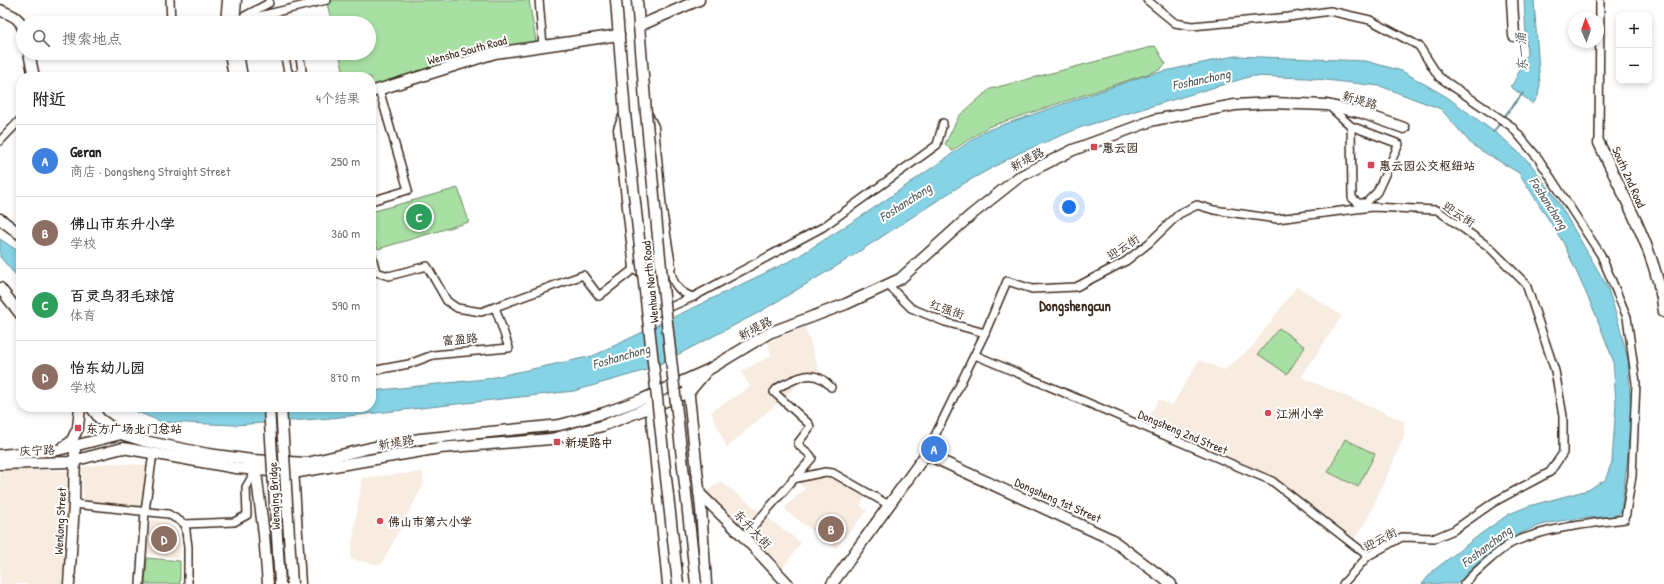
<!DOCTYPE html>
<html lang="zh">
<meta charset="utf-8">
<style>
:root{--surface:#fff;--page:#f6f6f6;--text:#202124;--muted:#757577;--line:#e0e0e0;--accent:#db2777}
body{margin:0;font-family:"Patrick Hand","LXGW WenKai TC",sans-serif;background:var(--page);color:var(--text)}
.controls{position:absolute;right:12px;top:12px;display:grid;overflow:hidden;border-radius:8px;box-shadow:0 2px 6px #0003}
.controls button{width:36px;height:36px;display:grid;place-items:center;padding:0;border:0;border-bottom:1px solid var(--line);background:var(--surface);color:var(--text);font:20px sans-serif}
.compass{position:absolute;left:1568px;top:12px;width:36px;height:36px;border-radius:50%;background:var(--surface);box-shadow:0 2px 6px #0003;rotate:358deg}
.you{position:absolute;left:1069px;top:207px;width:14px;height:14px;margin:-10px;border:3px solid #fff;border-radius:50%;background:#1a73e8;box-shadow:0 0 0 6px #1a73e833}
.badge{display:grid;place-items:center;width:26px;height:26px;border-radius:50%;background:var(--accent);color:#fff;font-size:13px;font-weight:700}
.pin{position:absolute;translate:-50% -50%;border:2px solid #fff;box-shadow:0 1px 4px #0006}
.list{margin:0;padding:0;list-style:none}
h2{display:flex;justify-content:space-between;align-items:center;height:52px;margin:0;padding:0 16px;font-size:17px}
h2 small{font-size:13px;font-weight:400;color:var(--muted)}
.list li{display:grid;grid-template-columns:26px 1fr auto;gap:12px;align-items:center;box-sizing:border-box;height:72px;padding:0 16px;border-top:1px solid var(--line)}
.list b{display:block;font-size:15px;white-space:nowrap}
.list p{margin:0;font-size:13px;white-space:nowrap;color:var(--muted)}
.list em{font-size:13px;font-style:normal;color:var(--muted)}
.icon{flex:none;width:22px;height:22px;fill:none;stroke:currentColor;stroke-width:2;stroke-linecap:round;stroke-linejoin:round}
.map{position:relative;flex:none;width:1664px;height:584px;overflow:hidden}
.search{position:absolute;background:var(--surface);box-shadow:0 2px 6px #0003;left:16px;top:16px;width:360px;height:44px;display:flex;align-items:center;gap:10px;box-sizing:border-box;padding:0 14px;border-radius:22px;color:var(--muted);font-size:15px}
.panel{position:absolute;background:var(--surface);box-shadow:0 2px 6px #0003;left:16px;top:72px;width:360px;height:340px;border-radius:16px}
.map>svg:first-child{display:block}
.built{fill:#f8ebe0}
.green{fill:#a8e0a4;stroke:#728561}
.water{fill:#86d3e5;stroke:#688f95}
.lines{fill:none;stroke-linecap:round;stroke-linejoin:round}
.stream{stroke:#688f95;stroke-width:2}
.street-casing{stroke:#3b2a1e;stroke-width:10}
.secondary-casing{stroke:#3b2a1e;stroke-width:13}
.street{stroke:#fff;stroke-width:7}
.secondary{stroke:#fff;stroke-width:10}
.secondary-bridge-casing{stroke:#3b2a1e;stroke-width:13;stroke-linecap:butt}
.secondary-bridge{stroke:#fff;stroke-width:10}
.poi-dot{fill:#d1495b;stroke:#fff;stroke-width:1.5}
.labels{text-anchor:middle;dominant-baseline:central;stroke-width:4;stroke-linejoin:round;paint-order:stroke}
.street-label{font-size:12px;fill:#3b2a1e;stroke:#fff}
.poi-label{font-size:12px;font-weight:bold;fill:#3b2a1e;stroke:#fff;text-anchor:start}
.water-label{font-size:13px;font-style:italic;fill:#525d5a;stroke:#fff}
.quarter-label{font-size:14px;font-weight:bold;fill:#3b2a1e;stroke:#fff}
</style>
<div class="map">
<svg width="1664" height="584" viewBox="0 0 1664 584">
<rect width="100%" height="100%" fill="#fff"/>
<filter id="ink" filterUnits="userSpaceOnUse"><feTurbulence type="fractalNoise" baseFrequency=".025" numOctaves="2"/><feDisplacementMap in="SourceGraphic" scale="8" xChannelSelector="R" yChannelSelector="G"/><feConvolveMatrix kernelMatrix="1 2 1 2 8 2 1 2 1" color-interpolation-filters="sRGB"/></filter>
<g filter="url(#ink)">
<g class="built">
<polygon points="1297,286 1342,316 1301,377 1404,421 1404,437 1368,518 1352,543 1272,481 1143,427 1159,399 1172,406 1199,360 1224,370 1251,348"/>
<polygon points="805,327 820,373 801,382 727,448 711,412 750,387 741,371 771,356 768,342"/>
<polygon points="107,463 147,465 142,508 84,501 81,468"/>
<polygon points="0,469 71,471 64,584 0,584"/>
<polygon points="422,472 424,483 381,565 350,559 362,478"/>
<polygon points="826,474 865,497 860,506 867,511 836,548 785,510 786,506 805,489 796,481"/>
<polygon points="720,481 801,543 782,569 706,492"/>
<polygon points="150,520 167,521 178,531 181,547 178,558 147,554"/>
</g>
<g class="green">
<polygon points="326,0 529,0 537,47 495,53 371,91 371,77 345,77 339,53 369,53 369,23 332,23"/>
<polygon points="1155,46 1166,64 1159,70 988,127 952,151 945,144 959,116 990,89"/>
<polygon points="458,188 469,222 378,249 371,229 371,212"/>
<polygon points="1279,328 1305,347 1287,374 1258,354"/>
<polygon points="1345,439 1375,454 1358,487 1328,472"/>
<polygon points="147,558 180,561 180,584 145,584"/>
</g>
<g class="water">
<polygon points="1524,0 1534,0 1540,85 1538,96 1533,104 1510,86 1513,84 1527,54"/>
<path d="M 1234,56 L 1366,61 L 1402,71 L 1447,97 L 1505,140 L 1530,163 L 1554,195 L 1607,286 L 1619,324 L 1628,360 L 1631,411 L 1627,464 L 1621,512 L 1615,516 C 1594,518 1571,518 1550,523 C 1511,531 1485,558 1457,584 L 1422,584 L 1434,570 L 1482,533 L 1509,514 L 1529,506 L 1588,490 L 1605,480 L 1612,462 L 1616,403 L 1613,360 L 1595,313 L 1563,242 L 1519,173 L 1472,145 L 1441,109 L 1380,86 L 1307,78 L 1252,76 L 1082,127 L 1019,153 L 963,184 L 840,264 L 756,314 L 650,369 L 574,391 L 331,418 L 235,425 L 162,422 L 125,407 L 233,409 L 248,407 L 371,407 L 371,391 L 485,379 L 593,356 L 794,259 L 868,212 L 985,131 L 1147,75 Z"/>
<polygon points="0,239 21,253 21,281 0,257"/>
</g>
<g class="lines">
<g class="stream">
<polyline points="1503,118 1523,93"/>
<polyline points="1493,132 1501,122"/>
</g>
<defs>
<g id="street">
<polyline points="170,0 171,23"/>
<polyline points="539,0 543,46"/>
<path d="M 1147,0 L 1175,23 L 1192,26 L 1289,17 L 1330,11 L 1370,20 L 1419,46 L 1439,77 L 1511,126 L 1538,158 L 1601,255 L 1627,317 L 1636,383 L 1632,476 L 1625,519 C 1588,524 1549,527 1514,542 C 1502,547 1473,574 1464,584"/>
<polyline points="243,17 269,3 269,0"/>
<polyline points="213,23 234,22 327,0"/>
<polyline points="284,53 288,72 293,77"/>
<polyline points="298,77 302,70 299,53"/>
<polyline points="1329,106 1351,126 1399,144 1377,192 1366,203 1358,203 1352,198 1351,126"/>
<polyline points="0,141 21,119"/>
<polyline points="1599,143 1600,0"/>
<polyline points="371,201 408,190 379,89"/>
<polyline points="371,252 376,272 389,276 427,266 447,301 457,308 481,312 583,275 599,296 635,268"/>
<path d="M 670,266 C 672,282 677,292 693,297"/>
<polyline points="887,284 911,308 945,322 985,333 926,454"/>
<polyline points="659,312 693,297 823,227 937,145 943,123"/>
<polyline points="985,333 1007,281 1032,289 1076,287 1126,261 1149,243 1179,214 1197,205 1214,210 1277,219 1372,207 1437,210 1489,247 1526,284 1555,371 1563,416 1563,453 1550,472 1494,502 1454,530 1435,538 1402,537 1368,556 1343,584"/>
<polyline points="975,355 1272,481 1368,556"/>
<polyline points="371,371 409,364 433,355 509,348 495,307"/>
<polyline points="793,479 825,472 833,473 889,505"/>
<polyline points="74,504 168,514 185,524 188,547 188,584"/>
<polyline points="185,524 234,522 247,515 246,487 256,470"/>
<path d="M 744,537 L 812,458 C 809,451 801,450 798,443 L 810,427 L 809,424 L 776,394 L 774,392 C 777,387 782,385 787,383 C 805,374 817,371 831,387"/>
<polyline points="140,584 145,511 153,453"/>
</g>
<g id="secondary">
<path d="M 616,0 L 625,114 L 619,129 L 635,268 C 645,274 659,269 670,266 L 661,210 L 653,127 L 646,113 L 637,0"/>
<polyline points="1512,0 1514,36"/>
<path d="M 0,10 C 11,15 20,17 23,29"/>
<polyline points="226,23 228,0"/>
<polyline points="234,23 236,0"/>
<polyline points="639,26 699,0"/>
<polyline points="29,53 34,77"/>
<polyline points="230,53 234,77"/>
<polyline points="238,53 242,77"/>
<polyline points="371,92 495,53 619,35"/>
<path d="M 1599,143 C 1623,195 1658,256 1664,312"/>
<polyline points="0,219 21,235"/>
<polyline points="0,288 21,315"/>
<polyline points="688,387 701,508 706,584"/>
<polyline points="650,402 668,584"/>
<polyline points="91,407 100,419 121,434 144,441 208,454 252,460 307,463 370,448 420,439 560,425 604,413 643,399 708,370 769,333 846,304 900,279 971,215 1019,177 1073,150 1154,120 1235,105 1271,103 1327,105 1362,113 1404,128"/>
<polyline points="63,447 71,442 78,428 80,407"/>
<polyline points="0,455 58,450 121,434"/>
<polyline points="0,464 69,462 123,448 236,468 293,473 440,448 551,439 602,426 689,392 705,373"/>
<polyline points="255,464 264,535 268,584"/>
<polyline points="293,468 300,584"/>
<polyline points="699,493 744,537 788,584"/>
<polyline points="69,584 74,504 75,446"/>
<polyline points="832,584 926,454 1111,539 1171,584"/>
</g>
</defs>
<use href="#street" class="street-casing"/>
<use href="#secondary" class="secondary-casing"/>
<use href="#street" class="street"/>
<use href="#secondary" class="secondary"/>
<defs>
<g id="secondary-bridge">
<polyline points="646,113 662,278 696,584"/>
<polyline points="625,114 678,584"/>
<polyline points="269,407 280,584"/>
<polyline points="281,407 292,584"/>
</g>
</defs>
<use href="#secondary-bridge" class="secondary-bridge-casing"/>
<use href="#secondary-bridge" class="secondary-bridge"/>
</g>
</g>
<g class="poi-dot">
<rect x="1090" y="143" width="8" height="8" rx="2"/>
<rect x="1367" y="161" width="8" height="8" rx="2"/>
<circle cx="1268" cy="413" r="4"/>
<rect x="74" y="424" width="8" height="8" rx="2"/>
<rect x="553" y="438" width="8" height="8" rx="2"/>
<circle cx="380" cy="521" r="4"/>
</g>
<g class="labels">
<g class="street-label">
<text transform="translate(467 50) rotate(-15)">Wensha South Road</text>
<text transform="translate(1360 100) rotate(16)">新堤路</text>
<text transform="translate(1027 159) rotate(-28)">新堤路</text>
<text transform="translate(1629 177) rotate(66)">South 2nd Road</text>
<text transform="translate(1459 214) rotate(33)">迎云街</text>
<text transform="translate(1123 247) rotate(-34)">迎云街</text>
<text transform="translate(650 282) rotate(-96)">Wenhua North Road</text>
<text transform="translate(947 309) rotate(19)">红强街</text>
<text transform="translate(755 328) rotate(-28)">新堤路</text>
<text transform="translate(460 339) rotate(-5)">富盈路</text>
<text transform="translate(1183 432) rotate(23)">Dongsheng 2nd Street</text>
<text transform="translate(396 442) rotate(-10)">新堤路</text>
<text transform="translate(37 450) rotate(-2)">庆宁路</text>
<text transform="translate(274 496) rotate(-93)">Wenqing Bridge</text>
<text transform="translate(1058 500) rotate(24)">Dongsheng 1st Street</text>
<text transform="translate(60 521) rotate(-87)">Wenlong Street</text>
<text transform="translate(753 529) rotate(46)">东升大街</text>
<text transform="translate(1380 539) rotate(-28)">迎云街</text>
</g>
<g class="poi-label">
<text x="1102" y="147">惠云园</text>
<text x="1379" y="165">惠云园公交枢纽站</text>
<text x="1276" y="413">江洲小学</text>
<text x="86" y="428">东方广场北门总站</text>
<text x="565" y="442">新堤路中</text>
<text x="388" y="521">佛山市第六小学</text>
</g>
<g class="water-label">
<text transform="translate(1521 52) rotate(-93)">东一涌</text>
<text transform="translate(1201 79) rotate(-12)">Foshanchong</text>
<text transform="translate(905 202) rotate(-33)">Foshanchong</text>
<text transform="translate(1549 203) rotate(57)">Foshanchong</text>
<text transform="translate(621 356) rotate(-16)">Foshanchong</text>
<text transform="translate(1486 546) rotate(-37)">Foshanchong</text>
</g>
<g class="quarter-label">
<text x="1075" y="305">Dongshengcun</text>
</g>
</g>
</svg>
<div class="controls">
<button>+</button>
<button>−</button>
</div>
<svg class="compass" viewBox="-18 -18 36 36"><path d="M0-13l5 13h-10z" fill="#e53935"/><path d="M0 13l5-13h-10z" fill="#757577"/></svg>
<div class="you"></div>
<div class="pin badge" style="left:934px;top:449px;background:#3f7fe0">A</div>
<div class="pin badge" style="left:831px;top:529px;background:#8d6e63">B</div>
<div class="pin badge" style="left:419px;top:217px;background:#2e9e5b">C</div>
<div class="pin badge" style="left:164px;top:539px;background:#8d6e63">D</div>
<div class="search"><svg class="icon" aria-label="search" viewBox="0 0 24 24"><circle cx="10" cy="10" r="6"/><path d="M15 15l6 6"/></svg>搜索地点</div>
<section class="panel">
<h2>附近<small>4个结果</small></h2>
<ul class="list">
<li><span class="badge" style="background:#3f7fe0">A</span><div><b>Geran</b><p>商店 · Dongsheng Straight Street</p></div><em>250 m</em></li>
<li><span class="badge" style="background:#8d6e63">B</span><div><b>佛山市东升小学</b><p>学校</p></div><em>360 m</em></li>
<li><span class="badge" style="background:#2e9e5b">C</span><div><b>百灵鸟羽毛球馆</b><p>体育</p></div><em>590 m</em></li>
<li><span class="badge" style="background:#8d6e63">D</span><div><b>怡东幼儿园</b><p>学校</p></div><em>870 m</em></li>
</ul>
</section>
</div>
